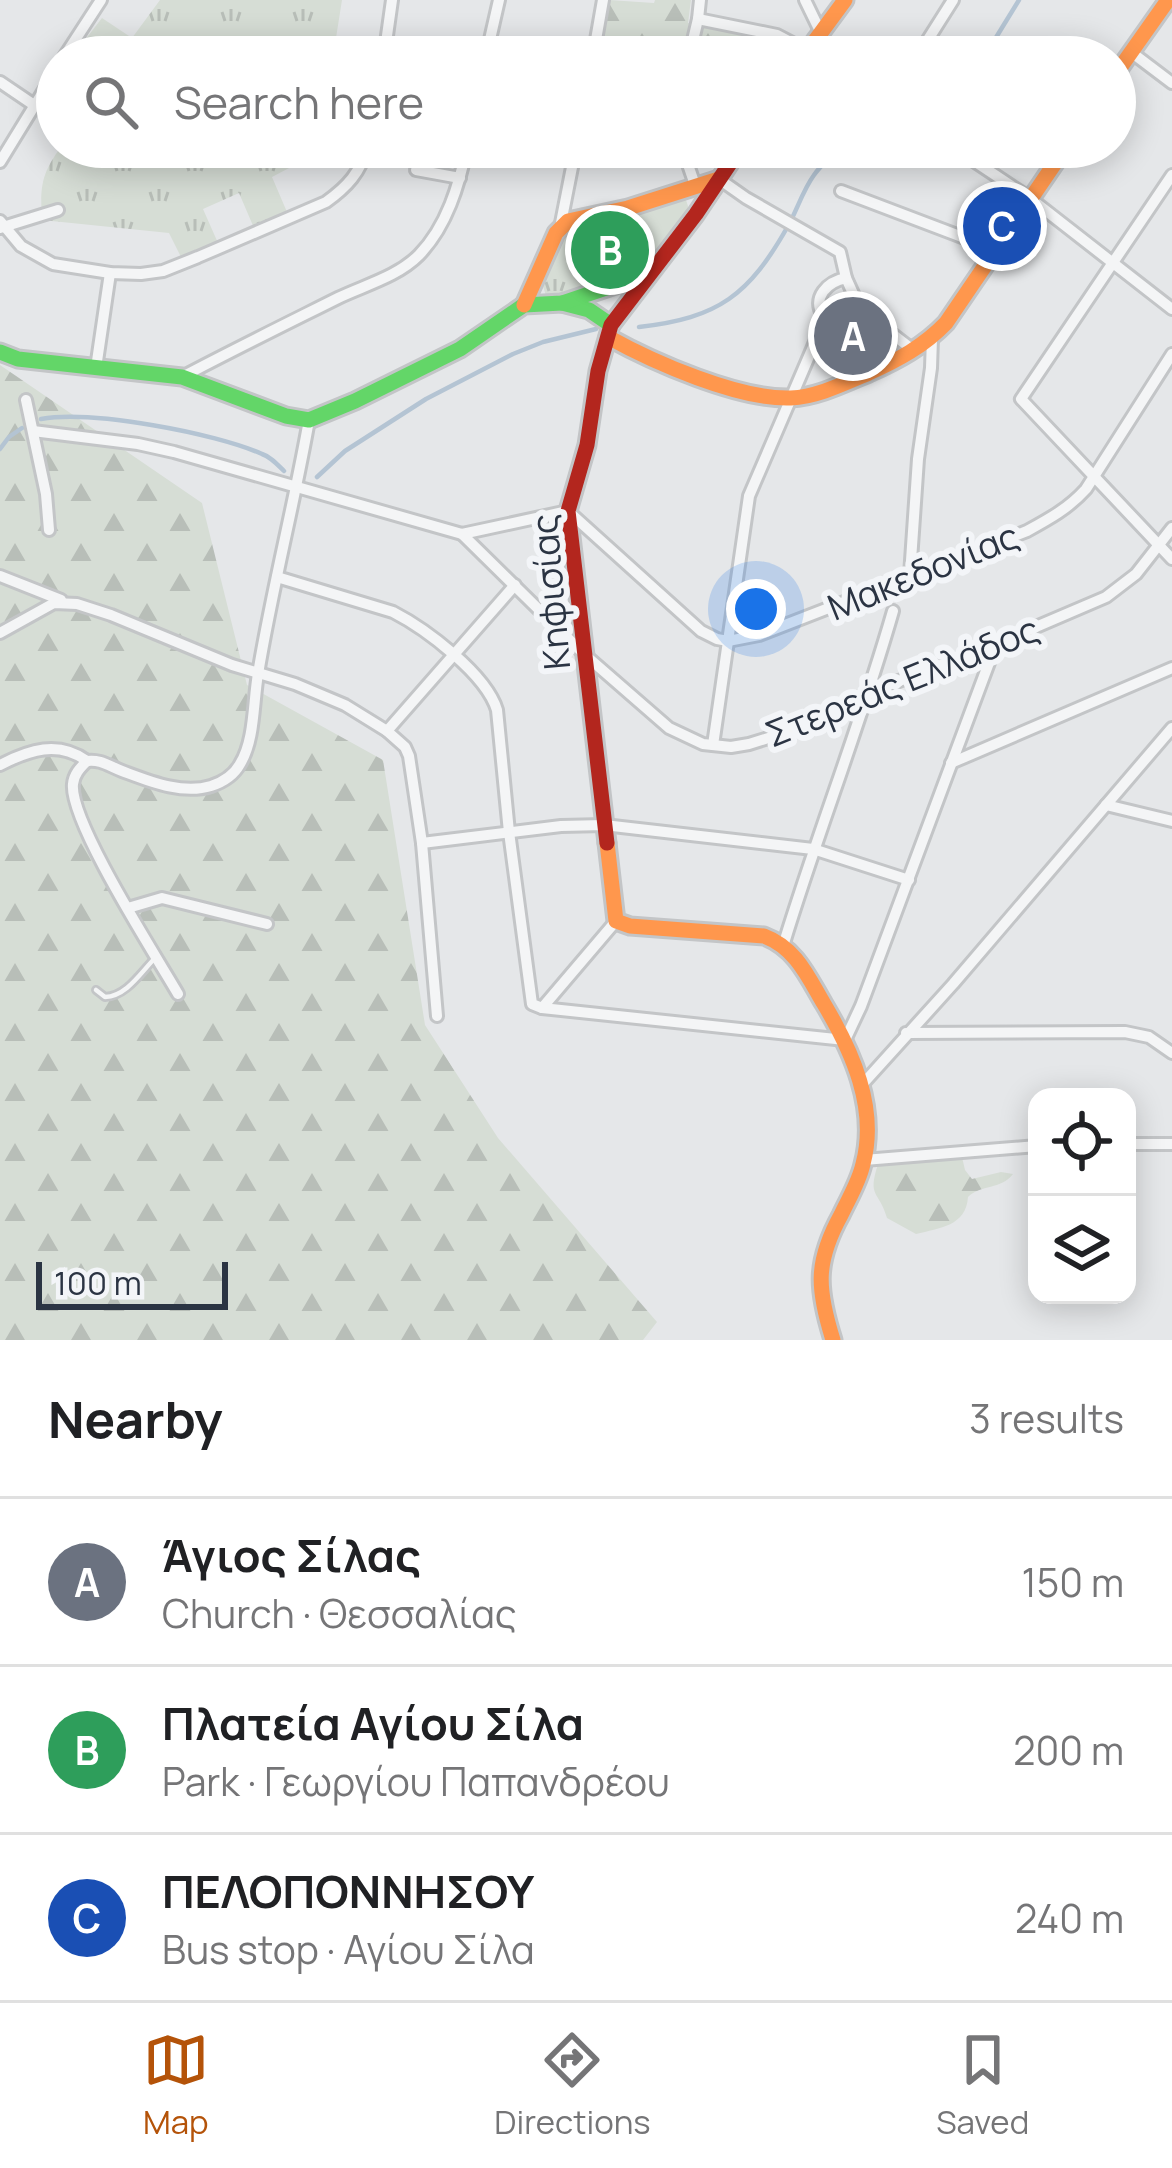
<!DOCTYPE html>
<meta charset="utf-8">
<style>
:root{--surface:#fff;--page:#f6f6f6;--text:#202124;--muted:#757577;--line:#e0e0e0;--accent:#b45309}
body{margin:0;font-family:Manrope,sans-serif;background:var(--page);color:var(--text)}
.controls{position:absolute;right:36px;bottom:36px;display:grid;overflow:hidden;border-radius:24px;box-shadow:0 6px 30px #0003}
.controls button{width:108px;height:108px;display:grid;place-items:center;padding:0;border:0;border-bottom:3px solid var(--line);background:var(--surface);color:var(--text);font:60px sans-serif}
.scale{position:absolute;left:36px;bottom:30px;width:192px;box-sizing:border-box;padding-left:12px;border:6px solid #2b3443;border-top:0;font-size:33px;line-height:42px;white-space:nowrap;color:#2b3443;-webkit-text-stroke:9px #f3f5f8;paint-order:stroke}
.you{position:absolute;left:756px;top:609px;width:42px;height:42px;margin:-30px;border:9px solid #fff;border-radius:50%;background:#1a73e8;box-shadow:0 0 0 18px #1a73e833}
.badge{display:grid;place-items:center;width:78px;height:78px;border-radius:50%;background:var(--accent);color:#fff;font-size:39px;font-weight:700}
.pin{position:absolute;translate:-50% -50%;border:6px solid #fff;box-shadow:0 3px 12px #0006}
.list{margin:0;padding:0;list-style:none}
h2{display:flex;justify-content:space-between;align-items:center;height:156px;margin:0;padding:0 48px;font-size:51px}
h2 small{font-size:39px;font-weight:400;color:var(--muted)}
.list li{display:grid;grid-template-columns:78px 1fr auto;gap:36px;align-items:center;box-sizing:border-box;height:168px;padding:0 48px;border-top:3px solid var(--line)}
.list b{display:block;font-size:45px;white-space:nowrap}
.list p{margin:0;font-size:39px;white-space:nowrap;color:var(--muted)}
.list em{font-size:39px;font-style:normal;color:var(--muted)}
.icon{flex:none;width:66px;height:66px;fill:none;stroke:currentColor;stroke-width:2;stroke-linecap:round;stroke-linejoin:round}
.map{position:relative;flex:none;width:1172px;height:1340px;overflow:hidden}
.search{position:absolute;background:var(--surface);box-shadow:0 6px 30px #0003;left:36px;right:36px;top:36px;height:132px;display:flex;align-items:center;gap:30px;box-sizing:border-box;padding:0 42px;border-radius:66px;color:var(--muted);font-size:45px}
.sheet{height:660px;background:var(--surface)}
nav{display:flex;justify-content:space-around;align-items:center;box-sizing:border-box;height:168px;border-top:3px solid var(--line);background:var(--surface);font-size:33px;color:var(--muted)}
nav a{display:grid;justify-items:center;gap:6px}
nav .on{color:var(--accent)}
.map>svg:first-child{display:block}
.grass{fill:url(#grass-tufts)}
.forest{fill:url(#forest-firs)}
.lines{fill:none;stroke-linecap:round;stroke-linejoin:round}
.stream{stroke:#b4c4d3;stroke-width:4.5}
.lane-casing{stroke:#c3c5c7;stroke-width:10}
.street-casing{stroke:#c3c5c7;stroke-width:16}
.fast-casing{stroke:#c3c5c7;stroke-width:21}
.slow-casing{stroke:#c3c5c7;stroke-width:21}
.jam-casing{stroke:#c3c5c7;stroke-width:21}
.lane{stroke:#f4f5f6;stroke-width:4.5}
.street{stroke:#f4f5f6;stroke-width:10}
.fast{stroke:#63d668;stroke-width:15}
.slow{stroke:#ff974d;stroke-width:15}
.jam{stroke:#b3261e;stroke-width:15}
.labels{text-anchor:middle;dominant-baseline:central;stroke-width:12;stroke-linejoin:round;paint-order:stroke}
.street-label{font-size:36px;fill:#2b3443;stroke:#f3f5f8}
</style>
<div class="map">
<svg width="1172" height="1340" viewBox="0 0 1172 1340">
<defs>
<pattern id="grass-tufts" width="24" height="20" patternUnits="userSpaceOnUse" patternTransform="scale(3)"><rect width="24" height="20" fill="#d6ddd5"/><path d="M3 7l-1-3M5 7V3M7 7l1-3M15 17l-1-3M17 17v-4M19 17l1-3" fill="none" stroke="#b8beb8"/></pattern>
<pattern id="forest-firs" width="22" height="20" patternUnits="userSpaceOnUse" patternTransform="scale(3)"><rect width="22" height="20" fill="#d6ddd5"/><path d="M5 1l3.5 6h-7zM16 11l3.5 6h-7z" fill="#b8beb8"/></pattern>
</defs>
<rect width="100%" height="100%" fill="#e5e7e9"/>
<g class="grass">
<polygon points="160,0 342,0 333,57 89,57 78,49 102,18 132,38"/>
<path d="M 61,147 L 315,147 L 308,158 L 272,177 L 287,212 L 254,228 L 239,193 L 203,209 L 218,243 L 182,259 L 169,233 L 42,220 C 40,187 41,174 61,147 Z"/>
<polygon points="674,196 686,200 689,209 666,244 633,272 556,298 546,296 543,286 562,242 573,230 586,223 638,213"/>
</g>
<g class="forest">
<polygon points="609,0 654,3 655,0 691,0 688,23 772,39 794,57 640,57 641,45 604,39"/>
<polygon points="0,365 202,503 247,685 383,760 425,1025 498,1138 657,1322 643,1340 0,1340"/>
<path d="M 962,1157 L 965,1170 L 972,1179 L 1001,1172 L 1013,1174 C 1001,1190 981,1184 968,1197 C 966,1226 940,1228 916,1234 L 887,1218 C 879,1190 867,1198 878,1164 Z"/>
</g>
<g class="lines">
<g class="stream">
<polyline points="973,57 992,44 1019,0"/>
<path d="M 639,327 C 719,318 749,295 788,226 C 797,210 803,190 814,175 C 821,165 831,156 839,147"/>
<path d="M 41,419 C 92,410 215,433 262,454 C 271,457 277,464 284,471"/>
<polyline points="0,449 9,437 22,428"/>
<polyline points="317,477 345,451 426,399 513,354 543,342 596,329"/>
</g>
<defs>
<path id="lane" d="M 96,990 L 105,997 C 127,996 141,972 156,957"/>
<g id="street">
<polyline points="805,0 821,33"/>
<polyline points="698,19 777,35 819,57"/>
<polyline points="1131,52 1172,83"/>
<polyline points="64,57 101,0"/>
<polyline points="384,57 392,0"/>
<polyline points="486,57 499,0"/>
<polyline points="593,57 603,0"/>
<polyline points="689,57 698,19 700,0"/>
<polyline points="917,57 953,0"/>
<polyline points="0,82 34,105"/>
<polyline points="682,147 695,185"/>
<polyline points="953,147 1031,199 1172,309"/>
<polyline points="0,162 57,69"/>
<polyline points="416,170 460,178"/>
<polyline points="1172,175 1021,399 1172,559"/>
<polyline points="841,191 999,251"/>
<path d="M 0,221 L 21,246 L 53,264 L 110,273 L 141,274 L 163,271 L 198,257 L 326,202 C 347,187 361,172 367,147"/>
<polyline points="0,228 58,210"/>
<polyline points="560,228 576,147"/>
<polyline points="846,278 860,309 913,350"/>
<polyline points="823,316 847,313 857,305"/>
<polyline points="96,368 110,273"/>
<path d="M 182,377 C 233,350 286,324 338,298 C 365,285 397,277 419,255 C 447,226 459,185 467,147"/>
<polyline points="26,400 46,494 49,530"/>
<path d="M 33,431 L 138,444 L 174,452 L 462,534 L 568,511 L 701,631 L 717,639 L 728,641 L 759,635 L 1027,531 C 1049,519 1069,508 1086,489 L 1172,354"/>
<polyline points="462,534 584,654 669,728 703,744 731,747 749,744 784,733 870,692 996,644 1106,597 1136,574 1172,528"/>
<polyline points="910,575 918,459 931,368 932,338"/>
<polyline points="0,576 61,600"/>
<path d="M 277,577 L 393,612 C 426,629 486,674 497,710 L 509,832 L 532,1004 L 542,1008 L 845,1040 L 861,1006 L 996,644"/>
<polyline points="0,633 54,603 77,604 111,615 232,665 295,684 345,705 387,731 405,747 409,756 422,843 437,1016"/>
<polyline points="387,731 515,585"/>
<path d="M 713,745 L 749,496 L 816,340 L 823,316 C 812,297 827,282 846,278 L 840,252 L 746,198 L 719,179"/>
<path d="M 87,761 C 80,768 74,774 73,784 C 69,821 156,956 178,994"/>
<polyline points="951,763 1172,668"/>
<path d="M 0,765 C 29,750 58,740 87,761 C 100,759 109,766 122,771 C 149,781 182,795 211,786 C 223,782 234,775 240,764 C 255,740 253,702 258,674 C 272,589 294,505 309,420"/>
<polyline points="1106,805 1172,821"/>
<polyline points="422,843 561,826 604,825 813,849 909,880"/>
<polyline points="128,908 162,898 267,924"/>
<path d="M 784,943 C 818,832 861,723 893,611"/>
<polyline points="542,1008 616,921"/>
<polyline points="906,1033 1125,1032 1149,1037 1172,1053"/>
<polyline points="860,1087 953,984 1172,728"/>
<polyline points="1127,1144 1172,1144"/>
<polyline points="864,1160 1037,1146"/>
</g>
<g id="fast">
<polyline points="562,303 589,310 611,325"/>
<polyline points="0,352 18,359 182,377 286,416 309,420 355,401 460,349 524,305 562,303 648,274"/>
</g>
<g id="slow">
<polyline points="803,57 845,0"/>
<polyline points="1115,75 1168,0"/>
<polyline points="524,305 556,233 568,221 628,208 719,179"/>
<path d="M 608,337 C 653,362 739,400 791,398 C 817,397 845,383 869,373 C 898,360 924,346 946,323 L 1066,147"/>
<path d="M 607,843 L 616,921 L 630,926 L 764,936 C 796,948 808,977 824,1004 C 852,1051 878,1108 863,1164 C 859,1182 849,1198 841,1215 C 815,1262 817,1289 833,1340"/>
</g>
<polyline id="jam" points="607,843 568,511 587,445 598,371 611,325 696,214 741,147"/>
</defs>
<use href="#lane" class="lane-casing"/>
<use href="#street" class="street-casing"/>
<use href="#fast" class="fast-casing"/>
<use href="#slow" class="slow-casing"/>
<use href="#jam" class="jam-casing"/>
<use href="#lane" class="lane"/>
<use href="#street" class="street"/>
<use href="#fast" class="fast"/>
<use href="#slow" class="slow"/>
<use href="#jam" class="jam"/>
</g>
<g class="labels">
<g class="street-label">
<text transform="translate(923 571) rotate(-22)">Μακεδονίας</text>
<text transform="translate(550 592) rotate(-95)">Κηφισίας</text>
<text transform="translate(902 681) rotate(-22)">Στερεάς Ελλάδος</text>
</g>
</g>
</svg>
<div class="controls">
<button><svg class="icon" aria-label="locate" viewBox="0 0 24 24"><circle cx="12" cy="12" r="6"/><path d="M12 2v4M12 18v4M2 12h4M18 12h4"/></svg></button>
<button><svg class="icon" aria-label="layers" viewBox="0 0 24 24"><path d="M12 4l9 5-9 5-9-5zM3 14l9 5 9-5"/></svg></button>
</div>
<div class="scale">100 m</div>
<div class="you"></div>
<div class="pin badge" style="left:853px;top:336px;background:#6b7280">A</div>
<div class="pin badge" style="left:610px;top:250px;background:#2e9e5b">B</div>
<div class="pin badge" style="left:1002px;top:226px;background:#1a4fb4">C</div>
<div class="search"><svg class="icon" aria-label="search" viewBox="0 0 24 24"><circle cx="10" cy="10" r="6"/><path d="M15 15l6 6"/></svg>Search here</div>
</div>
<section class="sheet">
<h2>Nearby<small>3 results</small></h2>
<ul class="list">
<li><span class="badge" style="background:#6b7280">A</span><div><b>Άγιος Σίλας</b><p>Church · Θεσσαλίας</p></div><em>150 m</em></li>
<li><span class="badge" style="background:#2e9e5b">B</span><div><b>Πλατεία Αγίου Σίλα</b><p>Park · Γεωργίου Παπανδρέου</p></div><em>200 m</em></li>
<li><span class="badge" style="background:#1a4fb4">C</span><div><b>ΠΕΛΟΠΟΝΝΗΣΟΥ</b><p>Bus stop · Αγίου Σίλα</p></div><em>240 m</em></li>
</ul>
</section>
<nav>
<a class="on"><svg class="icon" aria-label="map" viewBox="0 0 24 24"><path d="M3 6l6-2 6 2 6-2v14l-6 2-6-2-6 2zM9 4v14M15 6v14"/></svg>Map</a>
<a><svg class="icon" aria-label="directions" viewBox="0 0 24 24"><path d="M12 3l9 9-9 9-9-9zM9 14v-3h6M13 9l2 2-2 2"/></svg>Directions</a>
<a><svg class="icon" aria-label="saved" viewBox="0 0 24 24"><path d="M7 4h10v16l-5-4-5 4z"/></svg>Saved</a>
</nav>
